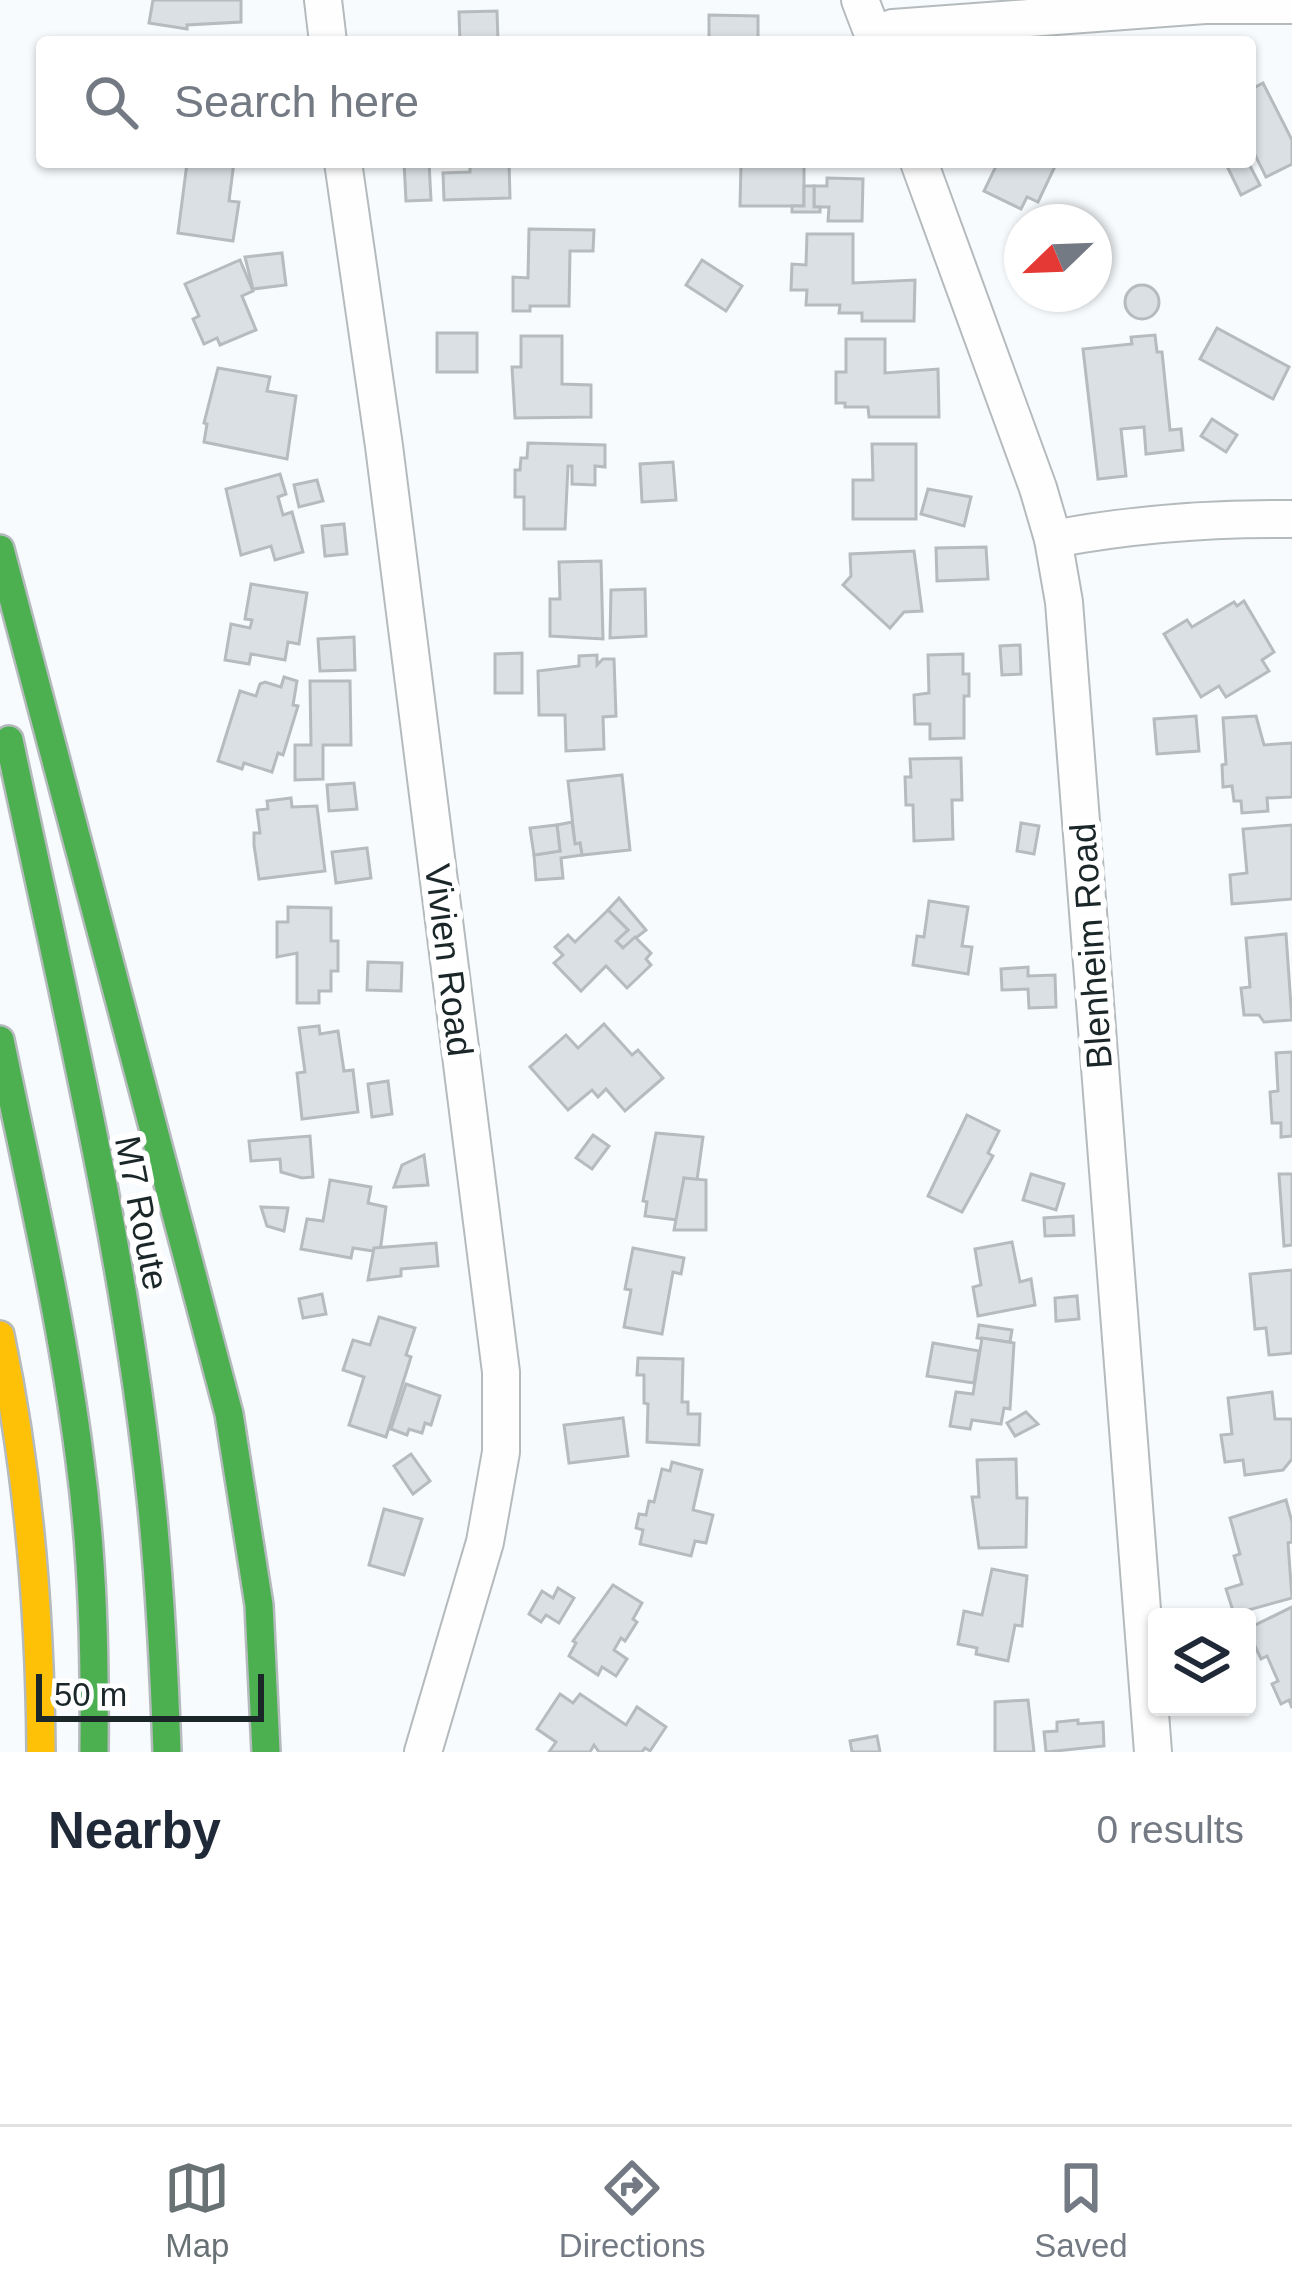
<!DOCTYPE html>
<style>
:root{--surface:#fff;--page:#f6f6f7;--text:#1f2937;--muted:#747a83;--line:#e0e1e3;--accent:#687173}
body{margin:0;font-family:Helvetica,sans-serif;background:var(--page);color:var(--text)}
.controls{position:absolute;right:36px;bottom:36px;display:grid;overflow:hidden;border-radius:12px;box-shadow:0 3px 9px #0004}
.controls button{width:108px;height:108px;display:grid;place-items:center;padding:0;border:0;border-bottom:3px solid var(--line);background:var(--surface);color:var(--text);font:60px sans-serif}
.compass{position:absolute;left:1004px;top:204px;width:108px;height:108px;border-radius:50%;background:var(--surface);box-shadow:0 3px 9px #0004;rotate:247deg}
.scale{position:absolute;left:36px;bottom:30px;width:228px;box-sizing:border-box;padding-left:12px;border:6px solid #1b2629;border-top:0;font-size:33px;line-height:42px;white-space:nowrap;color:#1b2629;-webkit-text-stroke:9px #fff;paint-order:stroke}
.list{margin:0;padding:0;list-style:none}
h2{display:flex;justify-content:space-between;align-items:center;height:156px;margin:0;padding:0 48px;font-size:51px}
h2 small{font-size:39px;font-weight:400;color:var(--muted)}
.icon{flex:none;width:66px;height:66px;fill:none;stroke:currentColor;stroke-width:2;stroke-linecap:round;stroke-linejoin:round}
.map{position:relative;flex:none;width:1292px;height:1752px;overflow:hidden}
.search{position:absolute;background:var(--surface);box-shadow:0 3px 9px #0004;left:36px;right:36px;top:36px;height:132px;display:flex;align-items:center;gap:30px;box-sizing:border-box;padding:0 42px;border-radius:12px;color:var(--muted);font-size:45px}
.sheet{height:372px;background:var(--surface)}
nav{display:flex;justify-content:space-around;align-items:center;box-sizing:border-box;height:168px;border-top:3px solid var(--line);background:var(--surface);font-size:33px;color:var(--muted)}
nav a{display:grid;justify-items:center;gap:6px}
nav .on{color:var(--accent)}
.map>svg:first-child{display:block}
.building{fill:#dbe0e4;stroke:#b6bbbe;stroke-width:3}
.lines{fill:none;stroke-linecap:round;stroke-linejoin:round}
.street-casing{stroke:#b5bbbd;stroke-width:40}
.fast-casing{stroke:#b5bbbd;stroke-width:32}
.slow-casing{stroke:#b5bbbd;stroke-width:32}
.street{stroke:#fefeff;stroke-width:36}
.fast{stroke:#4caf50;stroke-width:27}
.slow{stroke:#ffc107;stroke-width:27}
.labels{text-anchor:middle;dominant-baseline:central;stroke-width:12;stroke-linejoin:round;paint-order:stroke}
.street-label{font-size:36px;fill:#1b2629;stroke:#fff}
</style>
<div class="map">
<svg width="1292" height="1752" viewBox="0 0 1292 1752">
<rect width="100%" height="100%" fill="#f8fbfd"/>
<g class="building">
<polygon points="153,0 241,0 241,22 187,25 187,29 149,23"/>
<polygon points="497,11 498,42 460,42 459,12"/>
<polygon points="709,15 758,16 758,42 709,42"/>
<polygon points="1263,83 1292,140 1292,164 1266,177 1250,145 1250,90"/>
<polygon points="195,162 234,162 229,201 239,202 233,241 178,233 187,163"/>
<polygon points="404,162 429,162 431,200 406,201"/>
<polygon points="462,162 509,162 510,198 444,200 443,173 470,172 470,163"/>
<polygon points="763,162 804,162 804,206 740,206 741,164"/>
<polygon points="998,162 1057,162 1038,202 1027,197 1021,209 984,191"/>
<polygon points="1225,162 1248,162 1260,185 1241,195"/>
<polygon points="827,178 863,179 862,221 828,221 829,207 814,207 814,186 827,186"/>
<polygon points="804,186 814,186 814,207 820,207 820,212 792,212 792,206 804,206"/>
<polygon points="529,229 594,230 593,251 570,251 569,306 530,306 530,311 513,311 513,277 528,278"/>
<polygon points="807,234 853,234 853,283 915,280 914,321 862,321 862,313 839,313 840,305 806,305 807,290 791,290 792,264 806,265"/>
<polygon points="282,253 286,285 253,289 245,257"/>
<polygon points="240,260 253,291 242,296 256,330 220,345 217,338 204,344 193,319 199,316 185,284"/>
<polygon points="702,260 742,286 726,311 686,285"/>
<circle cx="1142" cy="302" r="17"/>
<polygon points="1217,328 1289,367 1273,399 1200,359"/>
<rect x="437" y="333" width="40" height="39"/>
<polygon points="1155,335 1157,352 1162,352 1170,430 1181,429 1183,450 1146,454 1144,427 1121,429 1126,476 1098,479 1083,349 1132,344 1131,337"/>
<polygon points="521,336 562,336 562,384 591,385 591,417 515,418 512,367 521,367"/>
<polygon points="846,339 885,339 885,373 938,369 939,417 869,417 868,407 845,407 845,403 836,403 836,372 846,372"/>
<polygon points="218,368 270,377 267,391 296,396 287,459 204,442 207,424 204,423"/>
<polygon points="1212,419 1237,435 1226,452 1201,436"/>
<polygon points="528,443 605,445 605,467 595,466 595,485 572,484 572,466 568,466 565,529 524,529 524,497 515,497 515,470 520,470 521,458 527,458"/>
<polygon points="872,444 916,444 916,519 853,519 853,480 873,480"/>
<polygon points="673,462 676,500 642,502 640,464"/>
<polygon points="280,474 286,494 278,497 283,515 292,512 303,552 275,560 271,546 241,555 226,489"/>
<polygon points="317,480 323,501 299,507 294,485"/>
<polygon points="928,489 971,497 964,526 921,514"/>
<polygon points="344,524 347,554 325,556 322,526"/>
<polygon points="986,547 988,579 937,581 936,548"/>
<polygon points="914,551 922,611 904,612 890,628 843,585 851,576 850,554"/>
<polygon points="601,561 603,639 550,636 550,599 560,599 559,562"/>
<polygon points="251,584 307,593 299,644 288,642 285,660 251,654 249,664 225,660 231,624 250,628 252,620 245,619"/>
<polygon points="645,589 646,636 610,638 611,590"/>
<polygon points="1244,601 1274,652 1262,660 1269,671 1226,697 1219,686 1201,697 1164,634 1187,620 1192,627 1234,602 1237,606"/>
<polygon points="354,637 355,670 320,671 318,639"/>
<polygon points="1020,645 1021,674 1002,675 1000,646"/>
<polygon points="522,653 522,693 495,693 495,654"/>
<polygon points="963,654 963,674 969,674 969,696 964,696 964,738 930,739 930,724 915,724 914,695 929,693 928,655"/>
<polygon points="597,655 597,665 603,659 614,659 616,716 603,717 604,749 566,751 565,715 539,715 538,671 579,666 579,656"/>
<polygon points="284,677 297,681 293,705 298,706 283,755 278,753 272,772 244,763 242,769 218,761 240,691 256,696 260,684 265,682 281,687"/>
<polygon points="310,681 350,681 351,745 323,745 323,779 295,780 295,745 311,745"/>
<polygon points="1196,716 1199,751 1157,754 1154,719"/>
<polygon points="1256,716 1264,745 1292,743 1292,797 1267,798 1268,811 1242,813 1241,801 1234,801 1232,786 1223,787 1222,765 1226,764 1223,718"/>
<polygon points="961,758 962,800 952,800 953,839 914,841 913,805 906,805 905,777 911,777 910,759"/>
<polygon points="622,775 630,850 582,855 580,843 575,844 568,781"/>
<polygon points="354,783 357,809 329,811 327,785"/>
<polygon points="291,798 292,807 317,806 325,871 259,879 254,845 254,833 260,833 257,810 268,809 267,801"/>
<polygon points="572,822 575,844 580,843 582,855 561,858 563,878 536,880 534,855 560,851 557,825"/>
<polygon points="1021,823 1039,826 1034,854 1017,851"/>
<polygon points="557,825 560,851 534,855 530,828"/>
<polygon points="1292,825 1292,899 1232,904 1230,875 1247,873 1243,829"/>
<polygon points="367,848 371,878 336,883 332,852"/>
<polygon points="619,898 646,930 623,948 616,941 628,930 608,910"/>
<polygon points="929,901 968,907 962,946 972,947 968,974 913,965 917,936 924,937"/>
<polygon points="288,907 331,908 331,941 338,941 338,971 331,971 331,991 319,991 319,1003 297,1003 297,953 277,957 277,922 288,922"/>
<polygon points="608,910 628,930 616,941 623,948 635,937 651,953 646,959 651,965 627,988 606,966 581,991 554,963 563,955 555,947 568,935 575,942"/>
<polygon points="1286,934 1292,1020 1264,1022 1259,1015 1244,1015 1241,988 1250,987 1246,938"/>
<polygon points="368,962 402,963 401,991 367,990"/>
<polygon points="1028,967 1028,976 1055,975 1056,1007 1029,1008 1028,989 1002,990 1001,969"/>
<polygon points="604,1024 632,1055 638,1050 663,1078 625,1111 606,1089 598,1097 592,1090 568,1110 530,1067 566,1035 578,1048"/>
<polygon points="319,1026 320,1034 338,1031 344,1071 353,1070 358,1112 302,1119 297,1073 305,1072 299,1028"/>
<polygon points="1292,1052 1292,1136 1281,1137 1281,1123 1272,1123 1270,1092 1278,1091 1276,1053"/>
<polygon points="388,1081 392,1114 372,1117 368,1084"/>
<polygon points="967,1115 999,1131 988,1153 993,1156 962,1212 928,1196"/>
<polygon points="656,1133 703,1137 697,1180 684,1178 678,1220 645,1216 647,1202 643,1201"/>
<polygon points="593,1135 609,1146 592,1169 576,1158"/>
<polygon points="310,1136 313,1177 302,1178 281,1172 280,1159 251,1161 249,1141"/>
<polygon points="424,1155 428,1185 394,1187 402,1165"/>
<polygon points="1031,1174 1064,1184 1056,1210 1023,1200"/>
<polygon points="1279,1174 1292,1174 1292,1245 1284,1246"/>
<polygon points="684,1178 706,1180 706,1230 674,1230"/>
<polygon points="330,1180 371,1187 368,1203 386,1207 380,1252 353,1248 351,1258 301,1249 307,1219 323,1221"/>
<polygon points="261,1207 288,1208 284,1231 267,1226"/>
<polygon points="1073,1216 1074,1235 1045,1236 1044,1218"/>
<polygon points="1012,1242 1020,1282 1031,1279 1035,1305 978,1316 973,1287 981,1285 975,1249"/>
<polygon points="436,1243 438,1266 401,1269 401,1276 368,1280 374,1248"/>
<polygon points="633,1248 684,1258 681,1274 673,1272 662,1334 624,1327 631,1290 625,1289"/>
<polygon points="1292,1270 1292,1353 1269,1355 1266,1328 1255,1329 1250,1274"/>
<polygon points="322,1294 326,1314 303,1318 299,1299"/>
<polygon points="1077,1296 1079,1319 1056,1321 1055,1298"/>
<polygon points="379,1317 415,1328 406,1355 411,1357 386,1437 349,1425 364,1377 343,1370 353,1340 370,1345"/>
<polygon points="979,1325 1012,1330 1010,1342 977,1338"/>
<polygon points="982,1338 1014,1343 1010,1409 1004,1408 1001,1424 972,1420 970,1429 950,1426 956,1392 973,1394"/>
<polygon points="933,1343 979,1351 974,1383 927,1376"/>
<polygon points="638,1358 683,1359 682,1402 688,1402 688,1414 700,1414 699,1445 647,1442 648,1404 644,1403 644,1375 637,1375"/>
<polygon points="406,1384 440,1396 431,1425 425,1423 422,1433 409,1429 407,1435 391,1429"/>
<polygon points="1272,1392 1275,1419 1292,1419 1292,1459 1283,1470 1245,1475 1243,1460 1225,1462 1221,1435 1232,1434 1228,1398"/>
<polygon points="1026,1412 1038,1424 1015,1436 1007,1423"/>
<polygon points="623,1418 628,1456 569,1463 564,1425"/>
<polygon points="411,1454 430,1481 413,1494 394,1466"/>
<polygon points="1016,1459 1017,1498 1027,1498 1026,1547 979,1548 972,1497 979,1497 977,1460"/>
<polygon points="672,1462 702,1470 693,1510 713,1515 706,1543 695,1541 691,1556 640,1544 643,1530 636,1528 639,1514 646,1515 649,1501 654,1502 662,1469 670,1471"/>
<polygon points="1286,1500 1292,1522 1292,1542 1288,1543 1292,1598 1234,1614 1226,1589 1242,1584 1234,1556 1240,1554 1230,1518"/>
<polygon points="384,1509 422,1519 404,1575 369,1565"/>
<polygon points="992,1569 1027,1576 1022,1626 1015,1625 1008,1661 976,1654 977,1648 958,1644 964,1611 982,1615"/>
<polygon points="613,1585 642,1603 633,1619 637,1622 625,1641 621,1638 614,1650 627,1659 616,1676 602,1667 598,1675 569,1656 576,1643 573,1641"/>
<polygon points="558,1588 574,1598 559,1623 546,1615 541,1622 529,1614 542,1591 553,1598"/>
<polygon points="1292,1607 1292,1708 1289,1700 1281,1704 1272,1684 1278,1681 1267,1656 1261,1659 1247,1629"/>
<polygon points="560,1694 573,1703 580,1694 626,1725 637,1707 666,1727 650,1751 645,1748 642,1752 599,1752 594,1745 590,1752 549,1752 556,1742 537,1729"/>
<polygon points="1028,1700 1034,1752 995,1752 995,1702"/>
<polygon points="1078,1720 1078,1724 1103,1722 1104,1746 1046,1752 1044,1732 1057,1731 1057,1722"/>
<polygon points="877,1736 880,1752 852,1752 850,1741"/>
</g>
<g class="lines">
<defs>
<g id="street">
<polyline points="323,0 328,42"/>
<polyline points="860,0 876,42"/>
<polyline points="873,35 893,28 1205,5 1292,5"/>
<polyline points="343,162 384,446 501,1372 501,1452 485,1542 423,1752"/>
<polyline points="919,162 1038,488 1053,539 1064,602 1153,1752"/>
<path d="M 1053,539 C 1132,524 1212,518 1292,519"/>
</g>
<g id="fast">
<polyline points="0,549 229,1414 259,1605 266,1752"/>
<path d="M 9,740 C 62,991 124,1243 151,1498 C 160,1583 164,1667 167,1752"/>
<path d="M 0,1040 C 29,1180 62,1319 80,1461 C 93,1558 95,1654 94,1752"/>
</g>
<path id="slow" d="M 0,1335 C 29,1473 40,1611 41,1752"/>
</defs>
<use href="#street" class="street-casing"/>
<use href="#fast" class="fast-casing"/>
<use href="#slow" class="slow-casing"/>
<use href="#street" class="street"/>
<use href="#fast" class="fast"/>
<use href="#slow" class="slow"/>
</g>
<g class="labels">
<g class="street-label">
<text transform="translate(1091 946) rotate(-94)">Blenheim Road</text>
<text transform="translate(449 960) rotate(83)">Vivien Road</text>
<text transform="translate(142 1213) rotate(79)">M7 Route</text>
</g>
</g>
</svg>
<div class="controls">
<button><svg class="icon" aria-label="layers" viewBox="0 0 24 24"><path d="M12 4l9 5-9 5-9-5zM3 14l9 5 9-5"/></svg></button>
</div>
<svg class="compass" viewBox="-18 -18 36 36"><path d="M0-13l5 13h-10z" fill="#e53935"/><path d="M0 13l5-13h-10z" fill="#747a83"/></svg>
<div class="scale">50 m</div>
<div class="search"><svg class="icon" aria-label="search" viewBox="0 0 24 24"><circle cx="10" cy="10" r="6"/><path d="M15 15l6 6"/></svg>Search here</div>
</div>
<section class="sheet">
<h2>Nearby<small>0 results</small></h2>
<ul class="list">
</ul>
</section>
<nav>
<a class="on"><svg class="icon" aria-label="map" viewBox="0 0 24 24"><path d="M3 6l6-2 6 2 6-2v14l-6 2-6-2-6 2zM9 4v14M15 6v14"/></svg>Map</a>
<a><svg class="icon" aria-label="directions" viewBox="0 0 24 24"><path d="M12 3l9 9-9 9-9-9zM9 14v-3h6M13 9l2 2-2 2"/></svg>Directions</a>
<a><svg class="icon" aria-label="saved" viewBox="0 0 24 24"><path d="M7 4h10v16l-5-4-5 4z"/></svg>Saved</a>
</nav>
